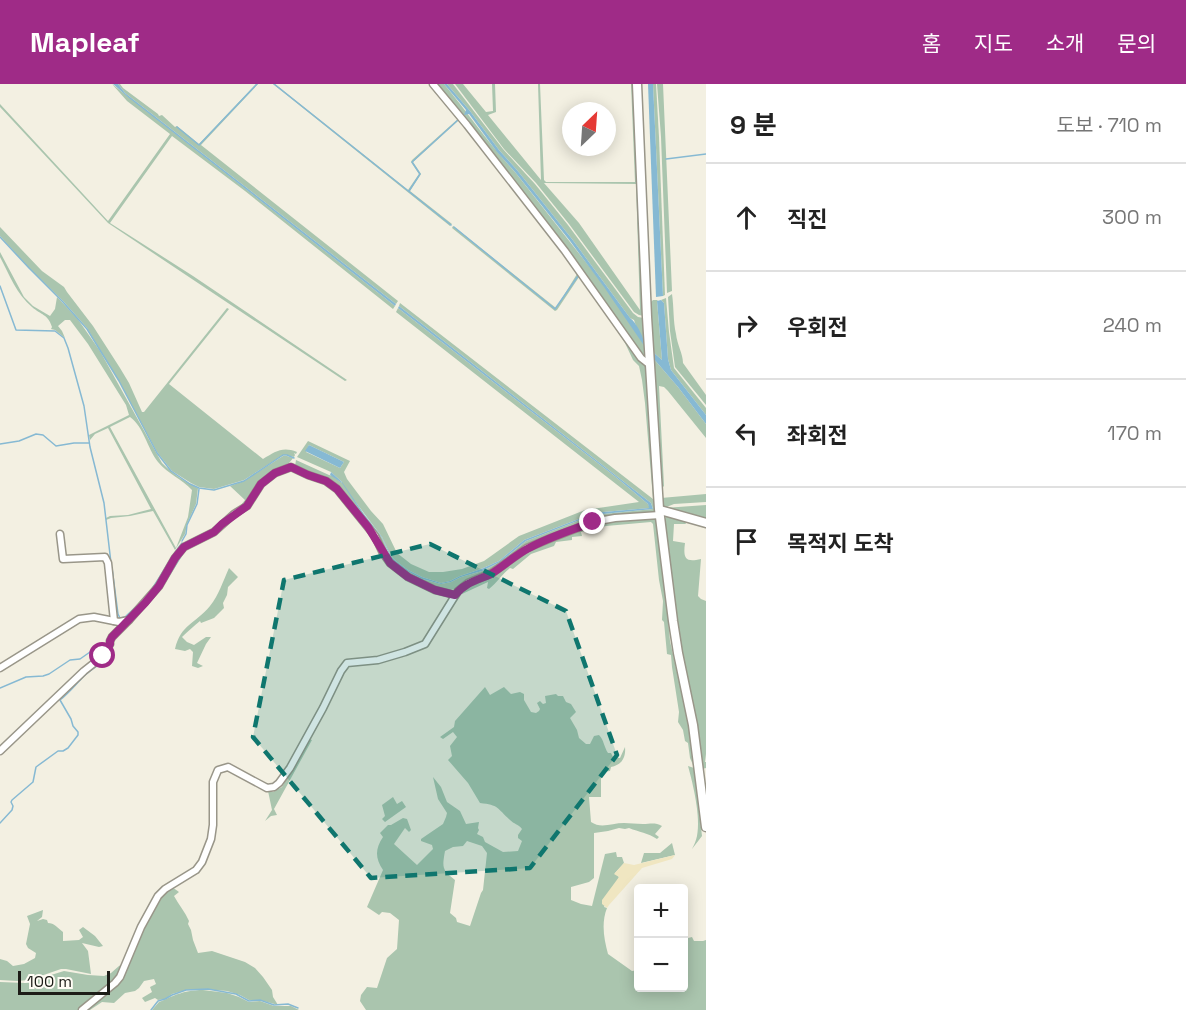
<!DOCTYPE html>
<html lang="ko">
<meta charset="utf-8">
<style>
:root{--surface:#fff;--page:#f6f6f6;--text:#222;--muted:#767676;--line:#e0e0e0;--accent:#9f2b87}
body{margin:0;font-family:"Space Grotesk","Noto Sans KR",sans-serif;background:var(--page);color:var(--text)}
.controls{position:absolute;right:18px;bottom:18px;display:grid;overflow:hidden;border-radius:6px;box-shadow:0 3px 15px #0003}
.controls button{width:54px;height:54px;display:grid;place-items:center;padding:0;border:0;border-bottom:2px solid var(--line);background:var(--surface);color:var(--text);font:30px sans-serif}
.compass{position:absolute;left:562px;top:18px;width:54px;height:54px;border-radius:50%;background:var(--surface);box-shadow:0 3px 15px #0003;rotate:25deg}
.scale{position:absolute;left:18px;bottom:15px;width:92px;box-sizing:border-box;padding-left:6px;border:3px solid #1d1c17;border-top:0;font-size:16px;line-height:21px;white-space:nowrap;color:#1d1c17;-webkit-text-stroke:4px #fffdf5;paint-order:stroke}
.stop{position:absolute;width:18px;height:18px;margin:-14px;border:4px solid #9f2b87;border-radius:50%;background:#fff}
.stop.end{background:#9f2b87;border-color:#fff;box-shadow:0 2px 6px #0008}
.list{margin:0;padding:0;list-style:none}
h2{display:flex;justify-content:space-between;align-items:center;height:78px;margin:0;padding:0 24px;font-size:26px}
h2 small{font-size:20px;font-weight:400;color:var(--muted)}
.list li{display:grid;grid-template-columns:39px 1fr auto;gap:18px;align-items:center;box-sizing:border-box;height:108px;padding:0 24px;border-top:2px solid var(--line)}
.list b{display:block;font-size:22px;white-space:nowrap}
.list em{font-size:20px;font-style:normal;color:var(--muted)}
.icon{flex:none;width:33px;height:33px;fill:none;stroke:currentColor;stroke-width:2;stroke-linecap:round;stroke-linejoin:round}
.map{position:relative;flex:none;width:706px;height:926px;overflow:hidden}
header{display:flex;align-items:center;gap:36px;box-sizing:border-box;height:84px;padding:0 30px;background:var(--accent);color:#fff}
header strong{font-size:28px}
nav{display:flex;gap:33px;margin-inline-start:auto;font-size:21px}
main{display:flex}
aside{flex:1;background:var(--surface)}
.map>svg:first-child{display:block}
.green{fill:#aac5ae;fill-rule:evenodd}
.sand{fill:#f0e6c1}
.water{fill:#86b9d3}
.lines{fill:none;stroke-linecap:round;stroke-linejoin:round}
.stream{stroke:#86b9d3;stroke-width:1.5}
.street-casing{stroke:#999689;stroke-width:9}
.secondary-casing{stroke:#999689;stroke-width:11}
.street{stroke:#fff;stroke-width:6}
.secondary{stroke:#fff;stroke-width:8}
.route{stroke:#9f2b87;stroke-width:8}
.marked{fill:#0f766e;fill-opacity:0.2;stroke:#0f766e;stroke-width:4.5;stroke-dasharray:12 8;stroke-linejoin:round}
</style>
<header>
<strong>Mapleaf</strong>
<nav><a>홈</a><a>지도</a><a>소개</a><a>문의</a></nav>
</header>
<main>
<div class="map">
<svg width="706" height="926" viewBox="0 0 706 926">
<rect width="100%" height="100%" fill="#f3f0e2"/>
<g class="green">
<polygon points="112,0 395,222 393,225 245,107 172,52 110,139 193,192 347,296 345,297 108,139 0,23 0,20 108,137 170,50 127,17"/>
<polygon points="118,0 120,0 123,4 158,30 159,32 162,31 175,43 177,42 199,60 256,0 258,0 201,61 398,217 396,220 125,9"/>
<polygon points="273,0 275,0 408,106 419,90 411,78 412,76 459,34 460,35 413,78 421,90 410,107 452,140 450,142"/>
<path d="M 435,0 L 444,0 C 468,29 489,60 515,88 L 636,242 L 634,236 L 630,234 L 572,155 L 517,86 L 499,66 L 470,27 L 447,0 L 453,0 L 503,65 L 535,100 L 568,141 L 633,229 L 638,233 L 644,234 L 646,270 L 642,271 Z"/>
<path d="M 455,0 L 463,0 L 486,28 L 493,27 L 492,0 L 495,0 L 496,28 L 488,31 L 541,96 L 538,0 L 540,0 L 544,96 L 546,98 L 635,98 L 631,0 L 635,0 L 644,232 L 639,231 L 634,228 L 569,140 L 536,99 L 504,65 ZM 544,99 L 636,100 L 640,226 L 579,139 Z"/>
<polygon points="653,0 656,0 659,53 665,211 663,212"/>
<polygon points="657,0 663,0 672,207 667,209 661,53"/>
<path d="M 521,113 L 646,280 L 656,425 L 655,429 L 614,433 L 561,449 L 457,505 L 449,506 L 434,502 L 415,495 L 391,478 L 334,399 L 326,394 L 309,389 L 295,382 L 296,376 L 329,391 L 333,392 L 342,399 L 342,398 L 331,388 L 297,373 L 308,357 L 350,377 L 344,388 L 347,395 L 371,427 L 383,440 L 397,469 L 411,480 L 429,488 L 443,488 L 462,485 L 484,477 L 519,452 L 585,426 L 639,418 L 396,228 L 398,224 L 617,394 L 648,420 L 650,424 L 603,428 L 584,433 L 524,456 L 499,477 L 481,485 L 460,492 L 450,497 L 441,499 L 422,493 L 408,486 L 396,477 L 391,472 L 382,453 L 354,416 L 363,431 L 382,454 L 390,472 L 395,478 L 407,487 L 422,495 L 441,500 L 451,498 L 461,493 L 482,487 L 500,478 L 526,457 L 585,434 L 603,430 L 653,425 L 651,419 L 399,222 L 400,219 L 653,415 L 645,319 L 642,296 L 639,282 L 633,276 L 625,259 L 604,227 L 579,193 L 557,226 L 555,227 L 452,144 L 453,142 L 556,224 L 577,190 ZM 309,361 L 344,378 L 340,384 L 306,368 Z"/>
<path d="M 0,143 L 42,187 L 64,203 L 67,208 L 93,242 L 120,284 L 129,299 L 142,328 L 144,328 L 227,224 L 229,225 L 169,300 L 263,375 C 275,368 282,362 297,368 L 296,370 L 294,369 L 295,371 L 294,373 L 287,371 L 283,371 L 244,396 L 214,405 L 199,403 L 191,399 L 172,387 L 157,368 L 119,297 L 87,244 L 64,218 L 29,184 L 0,152 Z"/>
<path d="M 0,168 L 24,213 L 33,222 L 50,232 L 55,225 L 57,213 L 77,234 L 100,267 L 162,379 C 173,390 185,398 198,404 L 196,420 L 187,440 L 185,450 L 175,466 L 153,427 L 130,432 L 111,434 L 106,436 L 106,434 L 110,432 L 128,431 L 151,425 L 108,344 L 95,350 L 90,356 L 89,351 L 129,331 L 126,321 L 88,260 L 70,236 L 65,236 L 58,242 L 62,247 L 65,254 L 55,246 L 51,245 L 52,243 C 48,230 41,231 32,223 C 17,211 9,190 0,173 ZM 130,333 C 144,343 147,364 158,378 C 168,390 182,395 192,406 L 188,433 L 176,464 L 110,343 Z"/>
<path d="M 672,210 C 674,223 673,237 676,250 C 677,260 683,270 683,279 L 706,311 L 706,321 L 675,283 L 670,247 L 668,213 Z"/>
<polygon points="666,214 669,248 674,284 706,324 706,331 671,286 668,275 664,219 661,216"/>
<polygon points="653,216 658,216 657,217 662,276 653,268 651,221 651,218"/>
<polygon points="653,274 678,303 706,340 706,354 668,307 664,303 659,302 664,402 661,405"/>
<path d="M 283,372 L 287,372 L 293,374 C 288,382 280,383 274,389 C 263,400 255,413 243,422 L 241,421 L 245,416 L 230,402 L 244,397 Z"/>
<polygon points="706,410 706,418 674,420 664,424 706,421 706,438 663,426 661,414"/>
<path d="M 666,432 L 684,436 L 686,440 L 674,440 L 673,457 L 685,459 C 683,474 685,479 701,475 L 698,512 L 701,515 L 706,517 L 706,670 L 705,678 L 706,678 L 706,684 L 702,685 L 681,576 L 664,438 Z"/>
<path d="M 654,434 L 656,434 L 663,483 L 670,557 L 688,638 L 693,681 L 690,674 L 688,659 L 685,657 L 683,646 L 678,638 L 679,628 L 672,583 L 671,571 L 667,570 L 664,538 L 662,536 L 663,517 L 659,496 L 653,440 L 651,438 L 606,442 L 581,448 L 582,452 L 572,453 L 572,456 L 556,458 L 554,462 L 531,470 L 513,485 L 510,484 C 502,490 497,499 489,505 L 487,504 L 488,498 L 462,510 L 461,508 L 495,490 L 532,464 L 590,442 L 611,438 Z"/>
<path d="M 229,484 L 238,493 L 228,503 L 227,511 L 223,519 L 224,524 L 214,534 L 201,539 L 200,537 C 194,542 188,547 182,553 L 187,558 L 194,561 L 206,553 L 211,553 L 206,560 L 197,579 L 203,582 L 198,584 L 192,582 L 193,568 L 190,565 L 185,567 L 175,565 C 181,540 195,540 210,522 C 219,511 223,497 229,484 Z"/>
<path d="M 485,603 L 490,611 L 504,603 L 511,610 L 520,608 L 524,610 L 524,616 L 531,628 L 536,629 L 539,627 L 540,625 L 537,619 L 540,617 L 543,620 L 546,619 L 545,612 L 556,610 L 558,612 L 563,612 L 566,618 L 571,620 L 576,628 L 570,634 L 577,646 L 579,654 L 586,660 L 590,660 L 594,652 L 599,651 C 604,656 604,663 608,669 L 611,669 L 613,673 L 620,674 L 625,663 C 626,673 622,681 611,683 L 610,687 L 601,688 L 601,713 L 589,713 L 591,738 C 601,745 612,739 624,739 C 630,739 636,740 643,740 C 650,740 655,738 662,742 L 655,750 L 659,753 L 657,755 C 648,749 639,748 629,744 L 625,745 L 619,744 L 608,747 L 594,749 L 594,794 L 589,798 L 571,803 L 571,816 L 581,820 L 592,822 L 605,770 L 616,768 L 617,773 L 622,773 L 624,779 L 615,789 L 619,793 L 604,823 L 607,824 C 601,839 604,855 608,870 L 632,887 L 638,886 L 638,904 L 684,904 L 684,855 L 692,853 L 694,857 L 703,857 L 706,856 L 706,926 L 366,926 L 360,917 L 361,911 L 367,903 L 377,904 L 387,874 L 397,865 L 399,836 L 390,829 L 382,828 L 379,831 L 367,823 L 383,786 C 375,774 375,765 383,753 L 380,749 L 388,741 L 391,741 L 403,734 L 407,735 L 411,746 L 409,748 L 405,744 L 394,760 L 417,781 L 433,765 L 432,761 L 421,757 L 421,755 L 443,740 L 446,733 L 447,729 L 438,715 L 433,693 L 441,703 L 447,718 L 460,727 L 466,740 L 479,738 L 478,744 L 479,746 L 477,750 L 483,753 L 485,758 L 503,768 L 518,767 L 522,757 L 518,754 L 518,751 L 522,745 C 518,740 514,740 510,736 C 497,724 499,721 480,719 L 468,699 L 448,676 L 452,672 L 450,662 L 457,653 L 453,648 L 443,655 L 440,653 L 454,643 L 455,637 ZM 467,757 L 482,762 L 487,769 L 483,806 L 481,809 L 470,842 L 457,838 L 456,834 L 450,829 L 455,796 C 442,786 442,784 445,767 L 453,763 L 463,762 Z"/>
<polygon points="309,655 312,656 274,725 277,731 271,732 265,737 272,726 268,707 273,708 282,703"/>
<path d="M 688,682 L 694,684 L 702,752 L 692,765 C 694,761 696,757 697,752 C 701,733 693,700 688,682 Z"/>
<polygon points="393,713 397,720 402,717 406,723 385,738 382,735 385,732 382,721"/>
<polygon points="672,759 675,771 641,779 644,769 660,769"/>
<path d="M 172,803 L 179,808 L 174,812 C 179,821 185,828 189,837 L 188,840 L 191,846 L 193,856 L 198,869 L 212,867 L 245,878 L 255,884 L 263,893 L 272,906 L 273,913 L 278,921 L 260,916 L 249,916 L 240,911 L 227,907 L 203,905 L 186,906 L 172,910 L 165,915 L 158,916 L 155,914 L 145,918 L 142,914 L 152,908 L 150,903 L 156,900 L 154,895 L 144,897 L 139,904 L 135,907 L 125,909 L 114,919 L 102,918 L 90,926 L 85,926 L 115,903 L 159,815 L 164,809 Z"/>
<path d="M 43,826 L 42,833 L 37,837 L 43,835 L 47,836 L 48,839 C 54,839 58,844 63,848 L 63,857 L 79,856 L 83,853 L 79,846 L 83,843 L 95,852 L 103,862 L 99,863 L 82,859 L 88,867 L 91,890 L 66,885 L 61,885 L 29,896 L 17,897 L 0,896 L 0,875 L 7,877 L 13,882 L 24,880 L 35,874 L 36,869 L 28,864 L 26,860 L 30,840 L 27,832 Z"/>
<polygon points="124,879 117,893 111,901 78,926 0,926 0,898 25,899 64,887 88,891 104,892 111,889 119,882"/>
<path d="M 203,906 L 227,909 L 239,913 L 249,918 L 260,917 L 274,922 L 291,922 L 299,926 L 152,926 L 159,918 C 165,916 167,914 173,912 C 182,908 193,906 203,906 Z"/>
</g>
<polygon class="sand" points="675,771 672,775 642,784 609,821 607,824 602,820 602,816 619,793 614,790 624,779 634,781"/>
<g class="water">
<polygon points="113,0 118,0 125,9 396,220 395,222 129,14"/>
<path d="M 444,0 L 447,0 L 470,27 L 499,66 L 517,86 L 572,155 L 630,234 C 636,238 645,255 645,263 L 604,203 L 570,157 L 515,88 L 497,68 L 469,30 L 464,31 L 466,26 Z"/>
<polygon points="648,0 653,0 663,212 656,213"/>
<polygon points="661,216 664,219 668,275 671,286 706,331 706,340 678,303 653,274 653,268 662,276 657,217"/>
<polygon points="399,222 651,419 653,425 603,430 585,434 526,457 500,478 482,487 461,493 451,498 441,500 422,495 407,487 395,478 390,472 382,454 363,431 342,399 330,391 331,388 342,398 364,430 382,453 391,472 396,477 408,486 422,493 441,499 450,497 460,492 481,485 499,477 524,456 584,433 603,428 649,424 648,420 617,394 398,224"/>
<polygon points="309,361 344,378 340,384 305,367"/>
</g>
<g class="lines">
<g class="stream">
<polyline points="274,0 451,141"/>
<polyline points="177,43 199,61 257,0"/>
<polyline points="666,75 706,70"/>
<polyline points="409,107 420,90 412,78 458,36"/>
<polyline points="454,143 555,225 578,192"/>
<polyline points="0,153 29,184 63,218 87,245 119,297 157,369 171,387 190,400 199,404 214,406 244,397 283,371 287,371 294,374"/>
<polyline points="0,202 16,246 55,247 64,254 68,264 84,322 90,363 104,419 111,479"/>
<polyline points="0,360 19,357 36,350 43,351 56,362 74,359 89,359"/>
<polyline points="182,457 186,450 187,441 197,420 199,405"/>
<polyline points="112,484 118,530 120,534 125,533 140,519"/>
<polyline points="165,498 183,469"/>
<path d="M 149,509 C 161,493 169,475 182,459"/>
<polyline points="142,526 156,509"/>
<polyline points="113,557 120,549"/>
<polyline points="0,604 26,593 43,592 49,590 70,576 80,575 100,561 107,560"/>
<path d="M 0,739 L 12,726 L 13,722 L 11,718 L 12,716 L 33,698 L 36,683 L 58,667 L 63,667 L 68,664 L 78,651 L 78,648 L 73,642 L 71,635 L 60,616 C 69,609 76,600 84,592 C 95,582 107,578 111,563"/>
<polyline points="151,926 158,917 165,915 172,911 186,906 208,905 236,910 249,917 260,916 274,921 288,920 298,924"/>
</g>
<defs>
<g id="street">
<polyline points="433,0 467,41 565,167 641,274 650,281"/>
<polyline points="60,450 63,475 105,473 108,479 114,537"/>
<polyline points="0,584 79,535 94,533 119,538 129,536 159,502 175,474 184,463 214,448 234,430 247,422 261,400 275,389 291,383 308,391 326,397 337,405 375,452 383,469 390,479 408,493 435,506 455,511"/>
<polyline points="0,667 84,587 103,572 110,560 110,557 112,553 129,536"/>
<polyline points="82,926 115,899 120,893 141,843 158,812 165,805 196,786 202,778 211,755 213,741 213,698 218,686 228,683 267,704 274,703 279,699 290,684 323,624 341,587 347,579 378,576 405,568 425,560 458,507 468,499 492,489 527,464 551,454 593,438 615,434 660,431"/>
</g>
<g id="secondary">
<polyline points="637,0 647,233 659,425 673,537 678,569 693,641 706,743"/>
<polyline points="660,426 706,439"/>
</g>
</defs>
<use href="#street" class="street-casing"/>
<use href="#secondary" class="secondary-casing"/>
<use href="#street" class="street"/>
<use href="#secondary" class="secondary"/>
</g>
<g class="lines">
<path class="route" d="M 103,572 L 110,560 L 110,557 L 112,553 L 145,519 L 159,502 L 175,474 L 184,463 L 214,448 L 222,440 L 247,422 L 261,400 L 275,389 L 291,383 L 308,391 L 326,397 L 337,405 L 368,443 L 390,479 L 408,493 L 435,506 L 455,511 C 464,499 478,496 491,490 C 504,482 515,471 529,464 C 549,453 572,446 593,438"/>
</g>
<path class="marked" d="M 430,460 L 566,527 L 617,671 L 530,784 L 371,794 L 253,653 L 284,496 Z"/>
</svg>
<div class="controls">
<button>+</button>
<button>−</button>
</div>
<svg class="compass" viewBox="-18 -18 36 36"><path d="M0-13l5 13h-10z" fill="#e53935"/><path d="M0 13l5-13h-10z" fill="#767676"/></svg>
<div class="scale">100 m</div>
<div class="stop" style="left:103px;top:572px"></div>
<div class="stop end" style="left:593px;top:438px"></div>
</div>
<aside>
<h2>9 분<small>도보 · 710 m</small></h2>
<ul class="list">
<li><svg class="icon" aria-label="ahead" viewBox="0 0 24 24"><path d="M12 20V5M6 11l6-6 6 6"/></svg><div><b>직진</b></div><em>300 m</em></li>
<li><svg class="icon" aria-label="right" viewBox="0 0 24 24"><path d="M7 20v-9h11M14 6l5 5-5 5"/></svg><div><b>우회전</b></div><em>240 m</em></li>
<li><svg class="icon" aria-label="left" viewBox="0 0 24 24"><path d="M17 20v-9H6M10 6l-5 5 5 5"/></svg><div><b>좌회전</b></div><em>170 m</em></li>
<li><svg class="icon" aria-label="arrive" viewBox="0 0 24 24"><path d="M6 21V4h12l-3 4 3 4H6"/></svg><div><b>목적지 도착</b></div></li>
</ul>
</aside>
</main>
